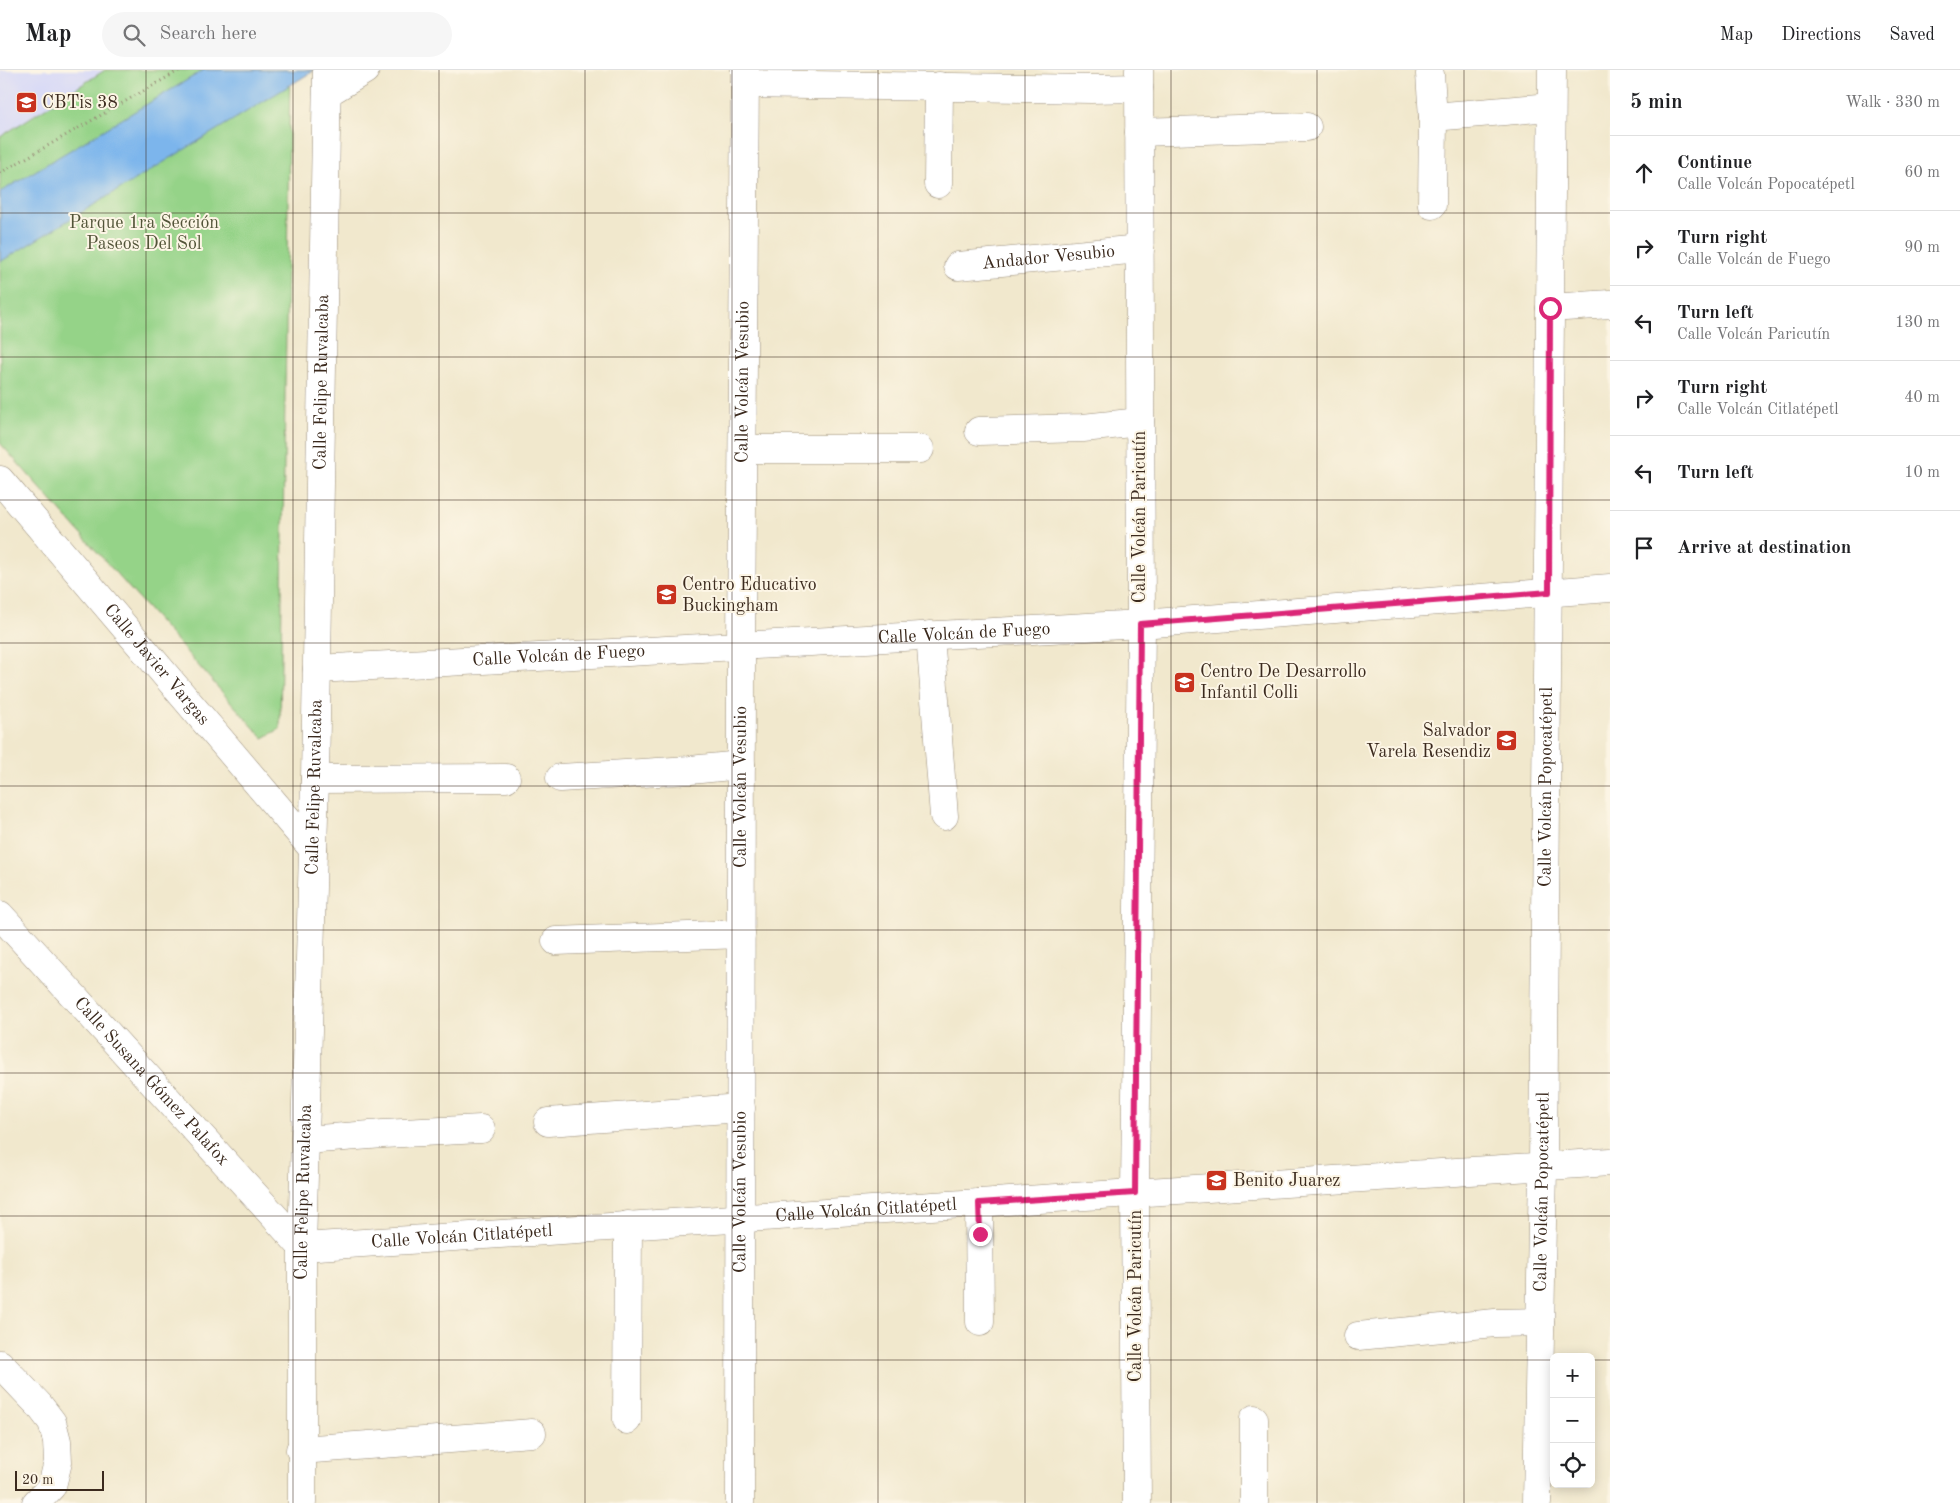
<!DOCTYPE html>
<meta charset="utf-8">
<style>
:root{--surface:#fff;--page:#f6f6f6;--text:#202124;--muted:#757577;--line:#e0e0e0}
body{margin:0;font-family:"Old Standard TT",serif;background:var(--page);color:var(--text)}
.controls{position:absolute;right:15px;bottom:15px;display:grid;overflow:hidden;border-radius:8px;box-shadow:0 2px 12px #0003}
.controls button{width:45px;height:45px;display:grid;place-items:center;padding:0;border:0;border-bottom:1px solid var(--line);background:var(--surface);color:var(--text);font:25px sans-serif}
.scale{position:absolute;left:15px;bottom:12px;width:89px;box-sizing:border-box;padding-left:5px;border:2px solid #3b2a1e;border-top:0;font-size:14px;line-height:18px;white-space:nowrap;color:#3b2a1e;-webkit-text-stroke:4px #fcf5e5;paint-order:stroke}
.stop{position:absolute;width:15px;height:15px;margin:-11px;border:4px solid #db2777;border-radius:50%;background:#fff}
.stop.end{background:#db2777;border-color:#fff;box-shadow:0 1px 5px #0008}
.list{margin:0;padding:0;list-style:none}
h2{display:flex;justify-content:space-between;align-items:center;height:65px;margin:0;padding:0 20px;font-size:21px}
h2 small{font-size:16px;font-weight:400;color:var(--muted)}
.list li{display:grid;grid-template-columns:32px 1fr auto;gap:15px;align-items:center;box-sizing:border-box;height:75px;padding:0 20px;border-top:1px solid var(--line)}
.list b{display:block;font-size:19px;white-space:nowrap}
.list p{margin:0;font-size:16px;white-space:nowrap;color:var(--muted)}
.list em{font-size:16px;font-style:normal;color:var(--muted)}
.icon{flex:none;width:28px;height:28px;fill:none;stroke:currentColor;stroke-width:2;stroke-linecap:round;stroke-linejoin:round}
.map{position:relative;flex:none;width:1610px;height:1433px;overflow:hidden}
header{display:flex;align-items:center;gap:30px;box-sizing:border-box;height:70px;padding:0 25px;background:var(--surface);border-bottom:1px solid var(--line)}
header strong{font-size:24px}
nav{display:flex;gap:28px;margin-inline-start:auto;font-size:18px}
.search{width:350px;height:45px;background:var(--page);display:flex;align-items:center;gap:12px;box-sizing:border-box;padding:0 18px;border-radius:28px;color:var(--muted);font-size:19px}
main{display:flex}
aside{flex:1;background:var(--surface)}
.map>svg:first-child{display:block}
.built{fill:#d6d8f8}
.green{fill:#95d388;stroke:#687e53}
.water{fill:#7bb5ec;stroke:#5b7085}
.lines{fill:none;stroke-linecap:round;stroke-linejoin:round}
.minor-casing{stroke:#968976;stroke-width:29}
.path{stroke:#968976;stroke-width:3;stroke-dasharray:1 4;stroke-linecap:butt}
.minor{stroke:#fff;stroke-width:28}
.route{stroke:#db2777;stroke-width:6}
.grid{fill:none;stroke:#3b2a1e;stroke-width:1;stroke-opacity:0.55}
.labels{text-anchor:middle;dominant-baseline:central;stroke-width:4;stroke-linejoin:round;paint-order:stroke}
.poi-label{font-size:18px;fill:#3b2a1e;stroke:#fcf5e5;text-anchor:start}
.park-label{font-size:18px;fill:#525438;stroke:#fcf5e5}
.street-label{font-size:18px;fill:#3b2a1e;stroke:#fcf5e5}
</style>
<header>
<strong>Map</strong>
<div class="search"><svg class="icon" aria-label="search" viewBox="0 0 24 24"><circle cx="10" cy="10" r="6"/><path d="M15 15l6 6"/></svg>Search here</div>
<nav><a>Map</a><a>Directions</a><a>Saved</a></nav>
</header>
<main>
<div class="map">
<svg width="1610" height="1433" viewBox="0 0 1610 1433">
<rect width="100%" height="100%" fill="#fcf5e5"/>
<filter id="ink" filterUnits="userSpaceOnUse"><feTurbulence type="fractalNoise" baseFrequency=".02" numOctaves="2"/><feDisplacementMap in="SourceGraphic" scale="10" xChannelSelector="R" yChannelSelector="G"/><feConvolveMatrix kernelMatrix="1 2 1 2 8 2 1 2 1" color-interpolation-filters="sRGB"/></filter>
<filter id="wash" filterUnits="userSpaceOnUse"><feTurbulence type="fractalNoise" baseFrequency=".0096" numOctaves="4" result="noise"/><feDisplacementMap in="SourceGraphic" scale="20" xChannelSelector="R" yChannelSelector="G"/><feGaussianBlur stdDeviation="1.12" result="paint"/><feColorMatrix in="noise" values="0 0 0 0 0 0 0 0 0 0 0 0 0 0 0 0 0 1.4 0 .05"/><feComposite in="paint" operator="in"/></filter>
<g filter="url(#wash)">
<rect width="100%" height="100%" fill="#f1e8cd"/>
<polygon class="built" points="0,0 105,0 0,67"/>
<polygon class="green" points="105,0 290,0 280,659 263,668 0,373 0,67"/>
<polygon class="water" points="204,0 315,0 0,192 0,122"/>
</g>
<g filter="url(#ink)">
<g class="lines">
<defs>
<g id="minor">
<polyline points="1430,4 1433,47"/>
<polyline points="745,14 1091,19 1139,18"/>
<polyline points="327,23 365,0"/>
<polyline points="1139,62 1307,57"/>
<polyline points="938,114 939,16"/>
<polyline points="1432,135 1433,47 1551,37"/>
<path id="s1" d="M 958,196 L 1140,179"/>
<polyline points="1550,238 1610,234"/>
<polyline points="979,361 1083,358 1140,352"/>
<polyline points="743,379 920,379"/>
<path id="s2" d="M 0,410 L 313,779"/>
<polyline points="930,565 944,746"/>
<path id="s3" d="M 317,599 L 1141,554 L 1610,518"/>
<polyline points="560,708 690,700 741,695"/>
<polyline points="315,709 506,708"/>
<path id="s4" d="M 0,845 L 302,1177 L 1610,1092"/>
<polyline points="556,871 741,864"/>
<polyline points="548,1052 741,1038"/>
<polyline points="306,1070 383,1064 481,1059"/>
<polyline points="979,1133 980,1252"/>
<polyline points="1358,1266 1495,1253 1540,1252"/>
<polyline points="0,1294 39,1335 52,1352 57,1371 58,1392 52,1416 36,1433"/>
<polyline points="1254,1349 1254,1433"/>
<polyline points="627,1350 628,1155"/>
<polyline points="300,1380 532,1363"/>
<path id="s5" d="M 302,1433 L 302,1177 L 315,709 L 327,0"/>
<path id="s6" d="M 740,1433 L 741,576 L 745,0"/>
<polyline points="1137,1433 1135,1123 1141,554 1139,0"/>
<path id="s7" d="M 1537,1433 L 1543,1096 L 1552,0"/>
</g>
</defs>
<use href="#minor" class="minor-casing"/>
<polyline class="path" points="0,103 180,0"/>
<use href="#minor" class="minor"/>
</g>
</g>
<g class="lines" filter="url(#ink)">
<polyline class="route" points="980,1164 979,1133 1135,1123 1140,554 1549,522 1550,238"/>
</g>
<path class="grid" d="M 146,0 L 146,1433M 293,0 L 293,1433M 439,0 L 439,1433M 585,0 L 585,1433M 732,0 L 732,1433M 878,0 L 878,1433M 1025,0 L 1025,1433M 1171,0 L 1171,1433M 1317,0 L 1317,1433M 1464,0 L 1464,1433M 0,143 L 1610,143M 0,287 L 1610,287M 0,430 L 1610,430M 0,573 L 1610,573M 0,716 L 1610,716M 0,860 L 1610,860M 0,1003 L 1610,1003M 0,1146 L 1610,1146M 0,1290 L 1554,1290M 1591,1290 L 1610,1290"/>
<defs>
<symbol id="school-square" viewBox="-11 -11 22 22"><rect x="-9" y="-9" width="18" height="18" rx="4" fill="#c8321e" stroke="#fcf5e5"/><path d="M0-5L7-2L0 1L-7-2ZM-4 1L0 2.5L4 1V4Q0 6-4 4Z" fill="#fff"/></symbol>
</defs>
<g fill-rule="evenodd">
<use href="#school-square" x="14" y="20" width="25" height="25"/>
<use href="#school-square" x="654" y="512" width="25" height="25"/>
<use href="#school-square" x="1172" y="600" width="25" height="25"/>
<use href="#school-square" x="1494" y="658" width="25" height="25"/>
<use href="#school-square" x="1204" y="1098" width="25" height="25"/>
</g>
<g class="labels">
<g class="poi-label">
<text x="42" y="33">CBTis 38</text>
<text x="682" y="515">Centro Educativo<tspan x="682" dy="21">Buckingham</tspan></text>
<text x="1200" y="602">Centro De Desarrollo<tspan x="1200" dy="21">Infantil Colli</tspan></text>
<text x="1491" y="661" text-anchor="end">Salvador<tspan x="1491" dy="21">Varela Resendiz</tspan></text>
<text x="1233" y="1111">Benito Juarez</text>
</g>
<g class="park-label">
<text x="144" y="153">Parque 1ra Sección<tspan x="144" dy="21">Paseos Del Sol</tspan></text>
</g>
<g class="street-label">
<text stroke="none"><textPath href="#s1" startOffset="91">Andador Vesubio</textPath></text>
<text stroke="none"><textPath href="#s5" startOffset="1121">Calle Felipe Ruvalcaba</textPath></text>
<text stroke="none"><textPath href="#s6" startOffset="1121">Calle Volcán Vesubio</textPath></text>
<text transform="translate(1140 447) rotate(-90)">Calle Volcán Paricutín</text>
<text stroke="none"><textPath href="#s3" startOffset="648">Calle Volcán de Fuego</textPath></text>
<text stroke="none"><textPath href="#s3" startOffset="242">Calle Volcán de Fuego</textPath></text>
<text stroke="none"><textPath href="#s2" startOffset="242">Calle Javier Vargas</textPath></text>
<text stroke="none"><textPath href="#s6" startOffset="716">Calle Volcán Vesubio</textPath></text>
<text stroke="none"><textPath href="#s5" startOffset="716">Calle Felipe Ruvalcaba</textPath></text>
<text stroke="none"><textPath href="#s7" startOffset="716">Calle Volcán Popocatépetl</textPath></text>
<text stroke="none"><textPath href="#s4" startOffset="225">Calle Susana Gómez Palafox</textPath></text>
<text stroke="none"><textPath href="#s5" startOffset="311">Calle Felipe Ruvalcaba</textPath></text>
<text stroke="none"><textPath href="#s6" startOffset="311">Calle Volcán Vesubio</textPath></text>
<text stroke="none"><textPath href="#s7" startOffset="311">Calle Volcán Popocatépetl</textPath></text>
<text stroke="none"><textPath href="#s4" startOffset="1014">Calle Volcán Citlatépetl</textPath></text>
<text stroke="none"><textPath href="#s4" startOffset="609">Calle Volcán Citlatépetl</textPath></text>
<text transform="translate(1136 1226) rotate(-90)">Calle Volcán Paricutín</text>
</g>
</g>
</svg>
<div class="controls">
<button>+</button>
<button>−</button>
<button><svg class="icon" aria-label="locate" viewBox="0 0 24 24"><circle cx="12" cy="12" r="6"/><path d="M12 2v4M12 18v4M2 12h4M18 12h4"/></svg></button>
</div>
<div class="scale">20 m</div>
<div class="stop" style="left:1550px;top:238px"></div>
<div class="stop end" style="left:980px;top:1164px"></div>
</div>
<aside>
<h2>5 min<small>Walk · 330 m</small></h2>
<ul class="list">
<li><svg class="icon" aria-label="ahead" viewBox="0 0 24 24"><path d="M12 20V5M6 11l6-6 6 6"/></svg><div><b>Continue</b><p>Calle Volcán Popocatépetl</p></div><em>60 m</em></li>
<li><svg class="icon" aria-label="right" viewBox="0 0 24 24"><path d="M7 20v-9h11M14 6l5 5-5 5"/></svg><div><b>Turn right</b><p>Calle Volcán de Fuego</p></div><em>90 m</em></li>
<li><svg class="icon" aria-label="left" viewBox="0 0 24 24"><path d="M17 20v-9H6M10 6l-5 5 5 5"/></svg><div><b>Turn left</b><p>Calle Volcán Paricutín</p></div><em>130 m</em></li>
<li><svg class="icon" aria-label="right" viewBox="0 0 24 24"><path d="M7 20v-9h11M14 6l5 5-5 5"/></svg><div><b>Turn right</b><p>Calle Volcán Citlatépetl</p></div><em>40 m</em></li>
<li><svg class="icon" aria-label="left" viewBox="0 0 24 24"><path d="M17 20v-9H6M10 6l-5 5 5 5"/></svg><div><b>Turn left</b></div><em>10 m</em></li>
<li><svg class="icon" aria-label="arrive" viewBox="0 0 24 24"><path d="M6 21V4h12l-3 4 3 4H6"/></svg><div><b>Arrive at destination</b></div></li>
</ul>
</aside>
</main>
